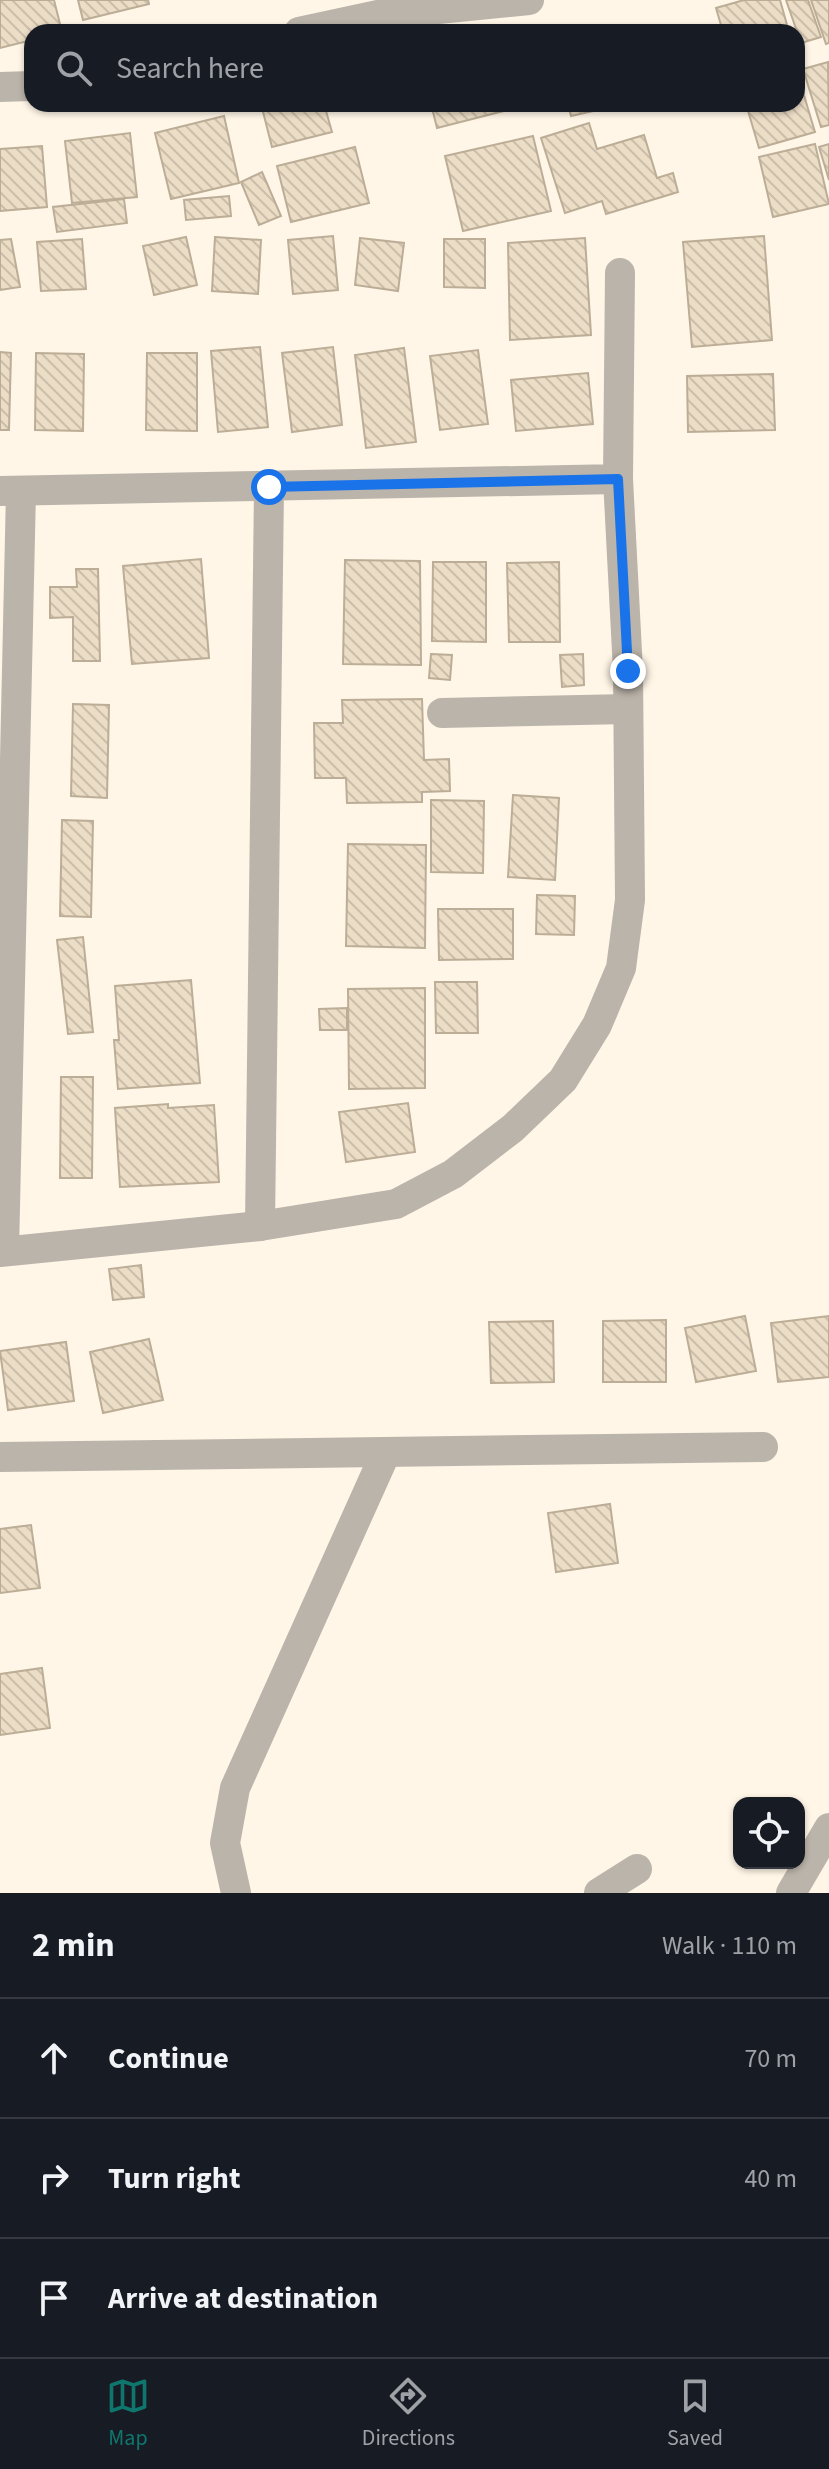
<!DOCTYPE html>
<meta charset="utf-8">
<style>
:root{--surface:#171b24;--page:#242831;--text:#f1f3f6;--muted:#9ea1a6;--line:#363941;--accent:#0f766e}
body{margin:0;font-family:"Source Sans 3",sans-serif;background:var(--page);color:var(--text)}
.controls{position:absolute;right:24px;bottom:24px;display:grid;overflow:hidden;border-radius:16px;box-shadow:0 2px 6px #0004}
.controls button{width:72px;height:72px;display:grid;place-items:center;padding:0;border:0;border-bottom:2px solid var(--line);background:var(--surface);color:var(--text);font:40px sans-serif}
.stop{position:absolute;width:24px;height:24px;margin:-18px;border:6px solid #1a73e8;border-radius:50%;background:#fff}
.stop.end{background:#1a73e8;border-color:#fff;box-shadow:0 2px 8px #0008}
.list{margin:0;padding:0;list-style:none}
h2{display:flex;justify-content:space-between;align-items:center;height:104px;margin:0;padding:0 32px;font-size:34px}
h2 small{font-size:26px;font-weight:400;color:var(--muted)}
.list li{display:grid;grid-template-columns:52px 1fr auto;gap:24px;align-items:center;box-sizing:border-box;height:120px;padding:0 32px;border-top:2px solid var(--line)}
.list b{display:block;font-size:30px;white-space:nowrap}
.list em{font-size:26px;font-style:normal;color:var(--muted)}
.icon{flex:none;width:44px;height:44px;fill:none;stroke:currentColor;stroke-width:2;stroke-linecap:round;stroke-linejoin:round}
.map{position:relative;flex:none;width:829px;height:1893px;overflow:hidden}
.search{position:absolute;background:var(--surface);box-shadow:0 2px 6px #0004;left:24px;right:24px;top:24px;height:88px;display:flex;align-items:center;gap:20px;box-sizing:border-box;padding:0 28px;border-radius:24px;color:var(--muted);font-size:30px}
.sheet{height:464px;background:var(--surface)}
nav{display:flex;justify-content:space-around;align-items:center;box-sizing:border-box;height:112px;border-top:2px solid var(--line);background:var(--surface);font-size:22px;color:var(--muted)}
nav a{display:grid;justify-items:center;gap:4px}
nav .on{color:var(--accent)}
.map>svg:first-child{display:block}
.building{fill:url(#building-back-hatch);stroke:#bcad96;stroke-width:2}
.lines{fill:none;stroke-linecap:round;stroke-linejoin:round}
.minor{stroke:#bbb4aa;stroke-width:30}
.route{stroke:#1a73e8;stroke-width:10}
</style>
<div class="map">
<svg width="829" height="1893" viewBox="0 0 829 1893">
<defs>
<pattern id="building-back-hatch" width="6" height="6" patternUnits="userSpaceOnUse" patternTransform="scale(2)"><rect width="6" height="6" fill="#ecddc6"/><path d="M-1 5l2 2M0 0l6 6M5-1l2 2" fill="none" stroke="#cbbeaa"/></pattern>
</defs>
<rect width="100%" height="100%" fill="#fff6e7"/>
<g class="building">
<polygon points="0,0 54,0 62,32 32,32 32,40 0,48"/>
<polygon points="78,0 148,0 149,4 83,20"/>
<polygon points="744,0 780,0 789,32 723,32 716,8"/>
<polygon points="786,0 808,0 821,37 801,43"/>
<polygon points="811,0 829,0 829,43 826,44"/>
<polygon points="828,62 829,125 821,127 803,69"/>
<polygon points="797,72 815,132 759,148 746,104 797,104"/>
<polygon points="261,104 324,104 332,132 272,147"/>
<polygon points="431,104 527,104 527,105 437,128"/>
<polygon points="568,104 624,104 571,116"/>
<polygon points="224,116 239,183 171,199 155,133"/>
<polygon points="589,123 597,149 644,135 657,178 673,173 678,192 606,214 602,201 565,213 541,138"/>
<polygon points="130,133 137,197 72,203 65,141"/>
<polygon points="533,136 551,211 463,231 445,156"/>
<polygon points="815,144 829,204 773,217 759,157"/>
<polygon points="829,144 829,180 819,147"/>
<polygon points="42,146 47,207 0,211 0,149"/>
<polygon points="355,147 369,203 291,222 277,166"/>
<polygon points="262,172 281,216 259,225 241,182"/>
<polygon points="229,196 231,216 186,220 184,200"/>
<polygon points="124,199 127,223 57,232 53,207"/>
<polygon points="333,236 338,290 293,294 288,240"/>
<polygon points="764,236 772,340 692,347 683,242"/>
<polygon points="186,237 197,285 154,295 143,246"/>
<polygon points="215,237 261,240 258,294 212,291"/>
<polygon points="360,238 404,243 398,291 355,285"/>
<polygon points="585,238 591,335 510,340 508,243"/>
<polygon points="11,239 20,287 0,290 0,240"/>
<polygon points="82,239 86,289 41,291 37,242"/>
<polygon points="444,239 485,239 485,288 444,287"/>
<polygon points="260,347 268,427 218,432 211,351"/>
<polygon points="333,347 342,425 292,432 282,353"/>
<polygon points="404,348 416,442 366,448 355,355"/>
<polygon points="478,350 488,424 440,430 430,356"/>
<polygon points="0,352 11,353 9,430 0,430"/>
<polygon points="36,353 84,354 83,431 35,430"/>
<polygon points="147,353 197,353 197,431 146,430"/>
<polygon points="588,373 593,424 516,431 511,380"/>
<polygon points="773,374 775,430 688,432 687,376"/>
<polygon points="201,559 209,658 132,664 123,566"/>
<polygon points="345,560 420,561 421,665 343,664"/>
<polygon points="433,562 486,562 486,642 432,641"/>
<polygon points="559,562 560,642 509,642 507,563"/>
<polygon points="76,569 98,569 100,661 73,661 73,617 50,618 50,587 77,587"/>
<polygon points="431,654 452,655 450,680 429,678"/>
<polygon points="583,654 584,685 562,687 560,655"/>
<polygon points="422,699 424,760 449,759 450,791 422,792 422,802 347,803 346,778 315,778 314,723 343,723 342,700"/>
<polygon points="73,704 109,705 107,798 71,796"/>
<polygon points="513,795 559,798 555,880 508,877"/>
<polygon points="431,800 484,801 483,873 431,872"/>
<polygon points="62,820 93,821 91,917 60,916"/>
<polygon points="348,844 426,845 425,948 346,946"/>
<polygon points="537,895 575,896 574,935 536,934"/>
<polygon points="438,909 513,909 513,959 439,960"/>
<polygon points="83,937 93,1032 68,1034 57,940"/>
<polygon points="191,980 200,1083 118,1089 114,1040 119,1040 115,986"/>
<polygon points="435,982 477,982 478,1033 436,1033"/>
<polygon points="425,988 425,1088 349,1089 348,989"/>
<polygon points="347,1008 347,1030 320,1030 319,1009"/>
<polygon points="61,1077 93,1077 92,1178 60,1178"/>
<polygon points="408,1103 415,1152 346,1162 339,1112"/>
<polygon points="168,1104 168,1108 214,1105 219,1182 120,1187 115,1108"/>
<polygon points="141,1265 144,1297 113,1300 109,1269"/>
<polygon points="745,1316 756,1371 696,1382 685,1328"/>
<polygon points="829,1316 829,1377 778,1382 771,1323"/>
<polygon points="666,1320 666,1382 603,1382 603,1321"/>
<polygon points="553,1321 554,1382 491,1383 489,1322"/>
<polygon points="149,1339 163,1400 103,1413 90,1352"/>
<polygon points="66,1342 74,1401 8,1410 0,1351"/>
<polygon points="610,1504 618,1563 556,1572 548,1513"/>
<polygon points="31,1525 40,1588 0,1593 0,1529"/>
<polygon points="42,1668 50,1728 0,1735 0,1674"/>
</g>
<g class="lines">
<g class="minor">
<polyline points="299,32 378,15 529,0"/>
<polyline points="0,87 32,86"/>
<polyline points="0,491 618,479 620,273"/>
<polyline points="442,713 628,709"/>
<polyline points="260,1226 269,487"/>
<polyline points="4,1251 21,491"/>
<polyline points="0,1252 260,1226 396,1204 453,1174 513,1128 563,1080 597,1025 621,968 630,900 628,671 618,479"/>
<polyline points="0,1457 763,1447"/>
<polyline points="236,1893 225,1843 235,1788 386,1452"/>
<polyline points="599,1893 637,1869"/>
<polyline points="791,1893 829,1828"/>
</g>
</g>
<g class="lines">
<polyline class="route" points="269,487 618,479 628,671"/>
</g>
</svg>
<div class="controls">
<button><svg class="icon" aria-label="locate" viewBox="0 0 24 24"><circle cx="12" cy="12" r="6"/><path d="M12 2v4M12 18v4M2 12h4M18 12h4"/></svg></button>
</div>
<div class="stop" style="left:269px;top:487px"></div>
<div class="stop end" style="left:628px;top:671px"></div>
<div class="search"><svg class="icon" aria-label="search" viewBox="0 0 24 24"><circle cx="10" cy="10" r="6"/><path d="M15 15l6 6"/></svg>Search here</div>
</div>
<section class="sheet">
<h2>2 min<small>Walk · 110 m</small></h2>
<ul class="list">
<li><svg class="icon" aria-label="ahead" viewBox="0 0 24 24"><path d="M12 20V5M6 11l6-6 6 6"/></svg><div><b>Continue</b></div><em>70 m</em></li>
<li><svg class="icon" aria-label="right" viewBox="0 0 24 24"><path d="M7 20v-9h11M14 6l5 5-5 5"/></svg><div><b>Turn right</b></div><em>40 m</em></li>
<li><svg class="icon" aria-label="arrive" viewBox="0 0 24 24"><path d="M6 21V4h12l-3 4 3 4H6"/></svg><div><b>Arrive at destination</b></div></li>
</ul>
</section>
<nav>
<a class="on"><svg class="icon" aria-label="map" viewBox="0 0 24 24"><path d="M3 6l6-2 6 2 6-2v14l-6 2-6-2-6 2zM9 4v14M15 6v14"/></svg>Map</a>
<a><svg class="icon" aria-label="directions" viewBox="0 0 24 24"><path d="M12 3l9 9-9 9-9-9zM9 14v-3h6M13 9l2 2-2 2"/></svg>Directions</a>
<a><svg class="icon" aria-label="saved" viewBox="0 0 24 24"><path d="M7 4h10v16l-5-4-5 4z"/></svg>Saved</a>
</nav>
